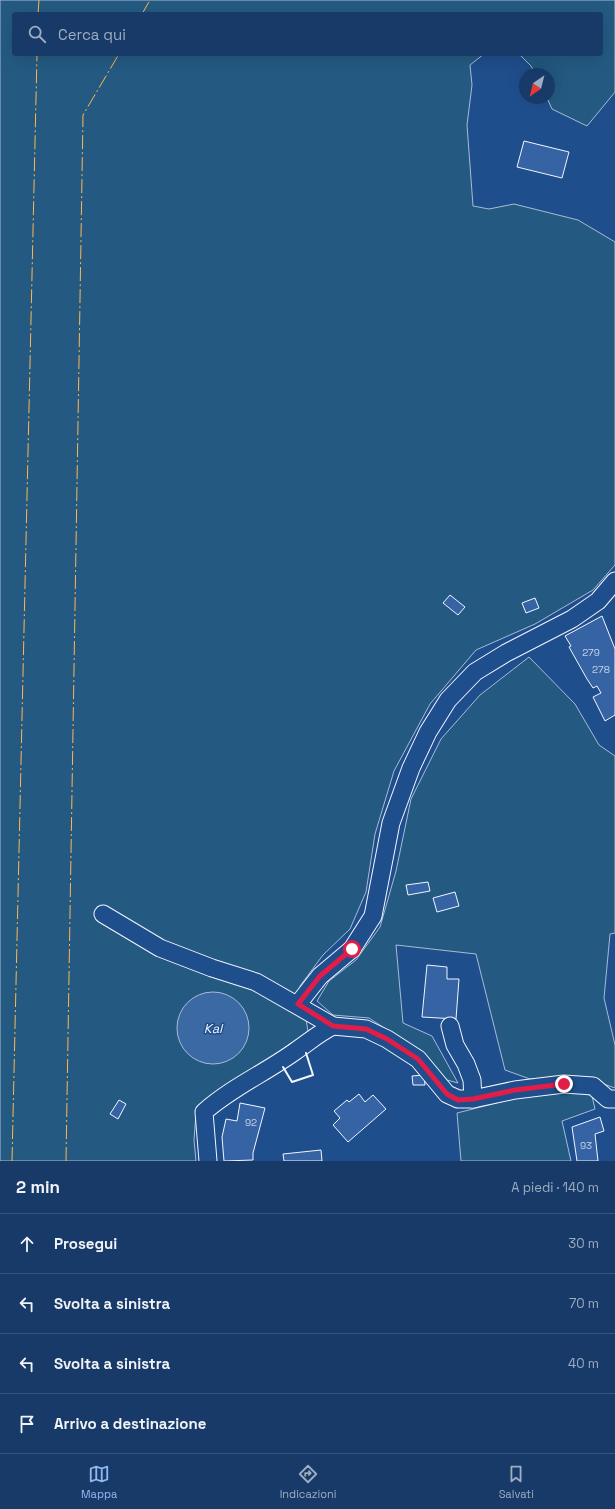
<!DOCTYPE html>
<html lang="it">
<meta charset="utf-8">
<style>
:root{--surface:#173a69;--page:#20416f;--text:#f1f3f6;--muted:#9eadc0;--line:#36547d;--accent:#90b9f0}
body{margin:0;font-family:"Space Grotesk",sans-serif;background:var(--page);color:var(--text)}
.compass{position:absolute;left:519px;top:68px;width:36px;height:36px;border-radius:50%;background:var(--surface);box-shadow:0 4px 16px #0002;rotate:215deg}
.stop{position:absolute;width:12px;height:12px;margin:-9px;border:3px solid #e11d48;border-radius:50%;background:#fff}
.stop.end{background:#e11d48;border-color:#fff;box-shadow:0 1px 4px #0008}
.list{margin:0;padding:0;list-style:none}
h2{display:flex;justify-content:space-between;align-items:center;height:52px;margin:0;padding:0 16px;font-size:17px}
h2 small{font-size:13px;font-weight:400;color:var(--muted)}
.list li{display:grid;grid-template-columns:26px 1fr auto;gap:12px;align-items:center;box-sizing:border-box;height:60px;padding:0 16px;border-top:1px solid var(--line)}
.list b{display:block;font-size:15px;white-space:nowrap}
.list em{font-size:13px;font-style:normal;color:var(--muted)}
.icon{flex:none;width:22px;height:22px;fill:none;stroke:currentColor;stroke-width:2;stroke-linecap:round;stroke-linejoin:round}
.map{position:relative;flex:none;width:615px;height:1161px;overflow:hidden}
.search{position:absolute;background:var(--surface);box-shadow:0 4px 16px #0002;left:12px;right:12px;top:12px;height:44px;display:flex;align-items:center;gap:10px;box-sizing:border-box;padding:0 14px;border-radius:4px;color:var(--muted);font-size:15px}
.sheet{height:292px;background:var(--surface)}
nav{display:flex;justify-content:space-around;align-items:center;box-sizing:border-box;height:56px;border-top:1px solid var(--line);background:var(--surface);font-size:11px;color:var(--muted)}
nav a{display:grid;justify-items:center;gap:2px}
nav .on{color:var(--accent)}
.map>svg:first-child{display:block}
.green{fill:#245a82;stroke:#a8bbd7}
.water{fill:#3b69a3;stroke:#a8bbd7}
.building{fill:#3563a3;stroke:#f2f6ff}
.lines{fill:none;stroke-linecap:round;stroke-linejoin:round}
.street-casing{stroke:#f2f6ff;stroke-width:19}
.street{stroke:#1f4e8c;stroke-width:17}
.wall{stroke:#f2f6ff;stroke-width:2}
.power{stroke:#ffb74d;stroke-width:1;stroke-dasharray:14 3 2 3;stroke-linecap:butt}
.route{stroke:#e11d48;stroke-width:5}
.labels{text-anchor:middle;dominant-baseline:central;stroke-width:3;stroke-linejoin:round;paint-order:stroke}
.number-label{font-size:10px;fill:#c3d1e8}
.water-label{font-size:13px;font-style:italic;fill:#f2f6ff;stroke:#1f4e8c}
</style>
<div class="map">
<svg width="615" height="1161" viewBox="0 0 615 1161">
<rect width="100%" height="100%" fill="#1f4e8c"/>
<g class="green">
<polygon points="0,0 615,0 615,92 587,126 552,109 547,98 549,98 549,74 535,74 531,66 519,54 601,54 601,14 14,14 14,54 484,54 470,65 472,85 467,125 473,206 489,209 514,204 578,220 615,242 615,565 593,590 535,624 476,650 430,704 394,771 375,834 366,892 350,929 323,955 300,986 308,1031 205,1105 196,1113 194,1140 196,1161 0,1161"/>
<polygon points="529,657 575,704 599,745 615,756 615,933 610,934 604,998 615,1045 615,1088 584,1077 530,1079 505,1070 476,954 396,945 403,1023 432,1036 458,1083 447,1080 406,1042 369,1018 333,1015 317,1001 329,981 356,960 380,927 396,871 411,799 441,739 480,695"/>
<polygon points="576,1090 592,1096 595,1109 562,1121 571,1161 461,1161 457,1113 528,1095"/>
</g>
<circle class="water" cx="213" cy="1028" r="36"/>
<g class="building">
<polygon points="524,141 569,152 562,178 517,167"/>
<polygon points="450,595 465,607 458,615 443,603"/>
<polygon points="535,598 539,608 526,613 522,603"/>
<polygon points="602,616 615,649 615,715 605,721 593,697 601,693 597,686 593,688 587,679 569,647 571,646 565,636"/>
<polygon points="428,882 430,891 408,895 406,885"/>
<polygon points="455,892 459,906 437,912 433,898"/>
<polygon points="427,965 447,967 447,979 459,979 456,1019 422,1017"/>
<polygon points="424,1075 425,1085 413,1085 412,1076"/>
<polygon points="359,1094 365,1102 373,1095 386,1109 348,1142 333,1125 340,1118 334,1111 347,1100 349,1102"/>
<polygon points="119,1100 126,1104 118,1119 110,1114"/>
<polygon points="240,1103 265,1108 253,1153 253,1160 224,1161 222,1137 226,1119 237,1121"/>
<polygon points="600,1117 604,1131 595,1134 598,1161 577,1161 572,1127"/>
<polygon points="321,1150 322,1161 284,1161 283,1154"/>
</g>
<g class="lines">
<defs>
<g id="street">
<polyline points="103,914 160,948 212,968 256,982 333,1026 366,1029 387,1039 418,1059 447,1094 458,1099 473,1099 515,1090 564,1084 593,1086 608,1099 615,1099"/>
<polyline points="298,1004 320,976 352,949 373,916 391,823 411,768 428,732 448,700 475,672 506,653 572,619 598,601 615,581"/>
<polyline points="450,1026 455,1045 466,1064 472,1080 473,1099"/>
<path d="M 208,1161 L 204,1112 C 232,1087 267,1072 297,1050 C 310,1041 319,1033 333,1026"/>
</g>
</defs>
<use href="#street" class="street-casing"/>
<use href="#street" class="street"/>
<polyline class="wall" points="283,1067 292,1082 313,1075 306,1053"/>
<g class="power">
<polyline points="38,14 39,0"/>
<polyline points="142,14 150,0"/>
<polyline points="12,1161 37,54"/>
<polyline points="66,1161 83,115 119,54"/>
</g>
</g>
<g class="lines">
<polyline class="route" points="352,949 320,976 298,1004 333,1026 366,1029 387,1039 418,1059 447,1094 458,1100 473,1099 515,1090 564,1084"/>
</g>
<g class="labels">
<g class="number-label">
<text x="591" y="652">279</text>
<text x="601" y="669">278</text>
<text x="251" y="1122">92</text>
<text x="586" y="1145">93</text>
</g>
<g class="water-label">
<text x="213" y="1028">Kal</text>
</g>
</g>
</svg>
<svg class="compass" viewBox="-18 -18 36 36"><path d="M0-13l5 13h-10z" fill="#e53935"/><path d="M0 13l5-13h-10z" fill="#9eadc0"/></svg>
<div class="stop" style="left:352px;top:949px"></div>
<div class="stop end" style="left:564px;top:1084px"></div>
<div class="search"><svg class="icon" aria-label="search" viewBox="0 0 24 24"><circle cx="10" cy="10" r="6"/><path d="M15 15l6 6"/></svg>Cerca qui</div>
</div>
<section class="sheet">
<h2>2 min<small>A piedi · 140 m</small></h2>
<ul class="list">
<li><svg class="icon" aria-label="ahead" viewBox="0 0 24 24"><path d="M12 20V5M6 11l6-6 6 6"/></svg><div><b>Prosegui</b></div><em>30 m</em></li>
<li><svg class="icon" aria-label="left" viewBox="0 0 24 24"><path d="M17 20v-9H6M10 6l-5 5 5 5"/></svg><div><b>Svolta a sinistra</b></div><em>70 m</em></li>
<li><svg class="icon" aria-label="left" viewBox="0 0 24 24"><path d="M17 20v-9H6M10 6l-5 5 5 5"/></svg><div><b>Svolta a sinistra</b></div><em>40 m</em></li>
<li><svg class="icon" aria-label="arrive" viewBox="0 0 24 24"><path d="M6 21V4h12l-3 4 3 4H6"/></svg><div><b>Arrivo a destinazione</b></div></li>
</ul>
</section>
<nav>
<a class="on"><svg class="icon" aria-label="map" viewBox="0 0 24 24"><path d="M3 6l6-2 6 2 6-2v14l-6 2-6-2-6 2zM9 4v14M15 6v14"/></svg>Mappa</a>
<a><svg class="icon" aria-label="directions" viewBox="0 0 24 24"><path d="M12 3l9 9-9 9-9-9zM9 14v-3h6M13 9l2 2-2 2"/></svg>Indicazioni</a>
<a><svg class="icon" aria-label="saved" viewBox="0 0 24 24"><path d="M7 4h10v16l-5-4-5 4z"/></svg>Salvati</a>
</nav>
